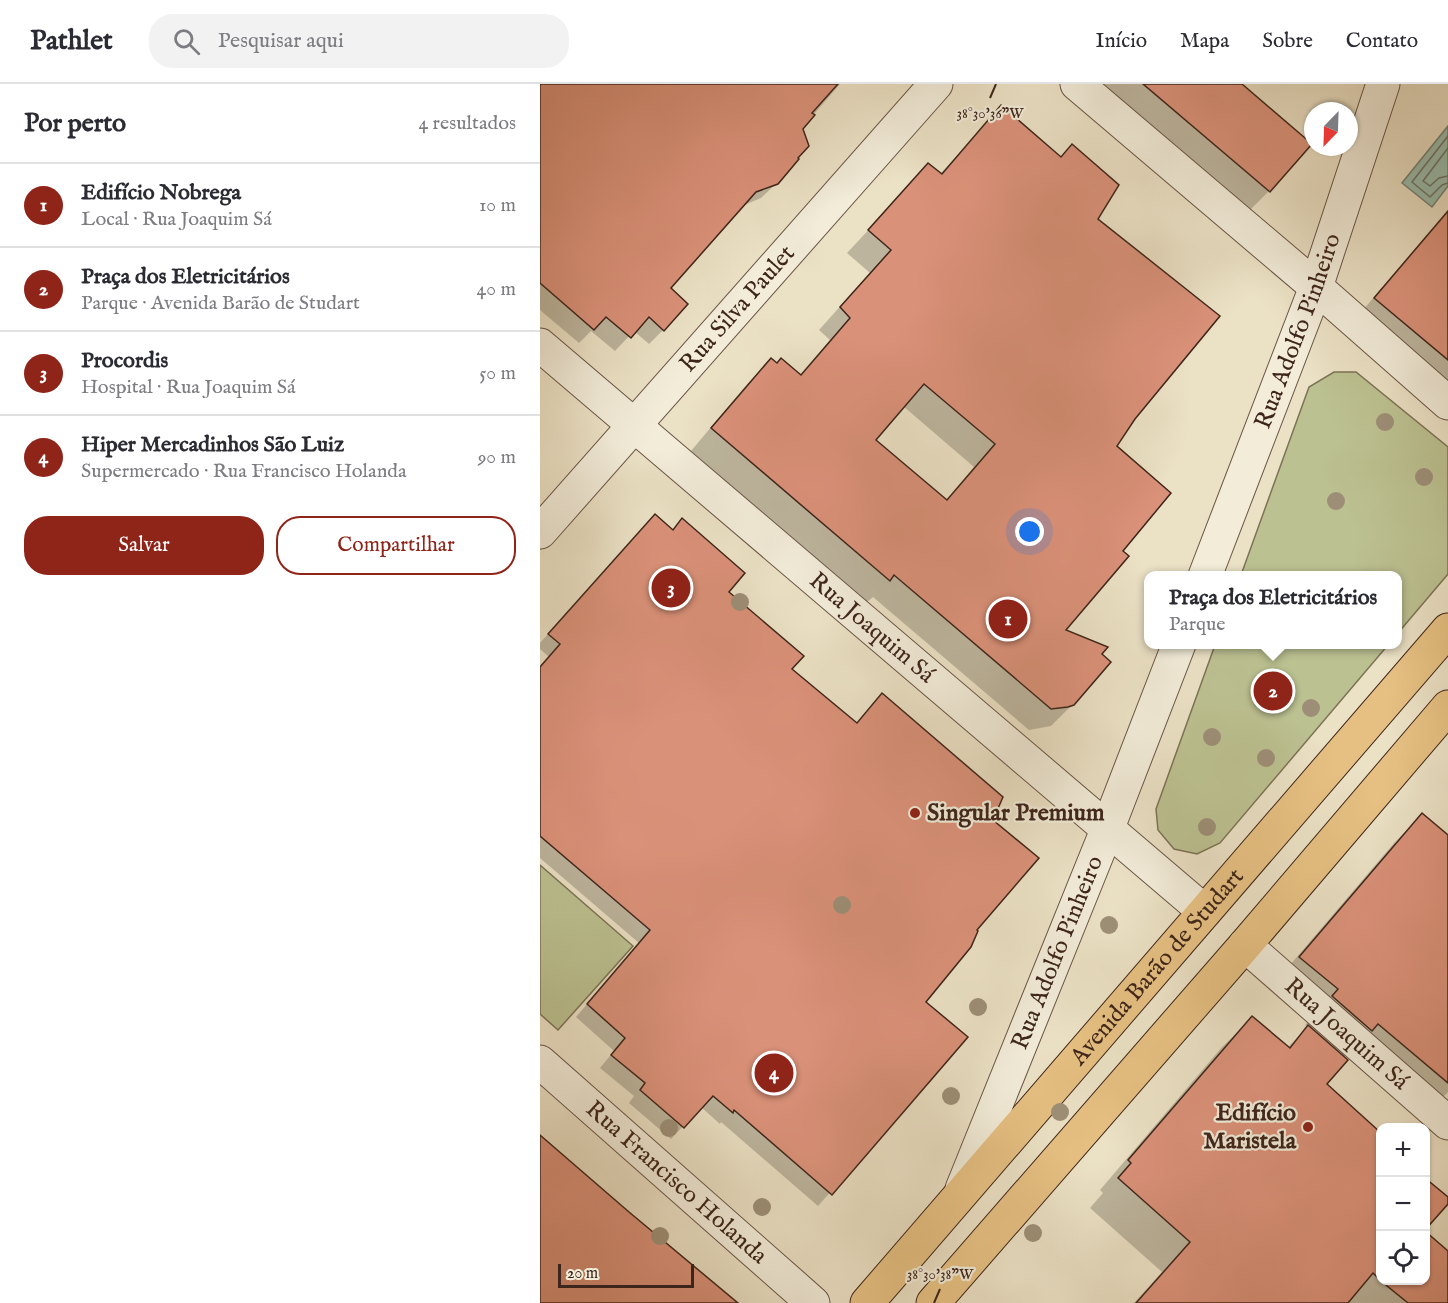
<!DOCTYPE html>
<html lang="pt">
<meta charset="utf-8">
<style>
:root{--surface:#fff;--page:#f2f2f3;--text:#2b2b33;--muted:#7c7c81;--line:#e1e1e2;--accent:#8f2418}
body{margin:0;font-family:"IM FELL English",serif;background:var(--page);color:var(--text)}
.controls{position:absolute;right:18px;bottom:18px;display:grid;overflow:hidden;border-radius:12px;box-shadow:0 2px 4px #0004}
.controls button{width:54px;height:54px;display:grid;place-items:center;padding:0;border:0;border-bottom:2px solid var(--line);background:var(--surface);color:var(--text);font:30px sans-serif}
.compass{position:absolute;left:764px;top:18px;width:54px;height:54px;border-radius:50%;background:var(--surface);box-shadow:0 2px 4px #0004;rotate:203deg}
.scale{position:absolute;left:18px;bottom:15px;width:136px;box-sizing:border-box;padding-left:6px;border:3px solid #3e251b;border-top:0;font-size:16px;line-height:21px;white-space:nowrap;color:#3e251b;-webkit-text-stroke:4px #f2ecd9;paint-order:stroke}
.you{position:absolute;left:490px;top:448px;width:21px;height:21px;margin:-15px;border:4px solid #fff;border-radius:50%;background:#1a73e8;box-shadow:0 0 0 9px #1a73e833}
.badge{display:grid;place-items:center;width:39px;height:39px;border-radius:50%;background:var(--accent);color:#fff;font-size:20px;font-weight:700}
.pin{position:absolute;translate:-50% -50%;border:3px solid #fff;box-shadow:0 2px 6px #0006}
.popup{position:absolute;left:604px;top:487px;width:258px;height:78px;box-sizing:border-box;display:grid;place-content:center;border-radius:12px;background:var(--surface);filter:drop-shadow(0 2px 4px #0005);font-size:20px;white-space:nowrap;color:var(--muted)}
.popup b{font-size:22px;color:var(--text)}
.popup::after{content:'';position:absolute;left:50%;top:100%;margin-left:-12px;border:12px solid transparent;border-top-color:var(--surface)}
.list{margin:0;padding:0;list-style:none}
h2{display:flex;justify-content:space-between;align-items:center;height:78px;margin:0;padding:0 24px;font-size:26px}
h2 small{font-size:20px;font-weight:400;color:var(--muted)}
.list li{display:grid;grid-template-columns:39px 1fr auto;gap:18px;align-items:center;box-sizing:border-box;height:84px;padding:0 24px;border-top:2px solid var(--line)}
.list b{display:block;font-size:22px;white-space:nowrap}
.list p{margin:0;font-size:20px;white-space:nowrap;color:var(--muted)}
.list em{font-size:20px;font-style:normal;color:var(--muted)}
.actions{display:flex;gap:12px;padding:18px 24px}
.actions a{flex:1;padding:14px 0;border:2px solid var(--accent);border-radius:24px;text-align:center;font-size:21px;color:var(--accent)}
.actions .main{background:var(--accent);color:#fff}
.icon{flex:none;width:33px;height:33px;fill:none;stroke:currentColor;stroke-width:2;stroke-linecap:round;stroke-linejoin:round}
.map{position:relative;flex:none;width:908px;height:1219px;overflow:hidden}
header{display:flex;align-items:center;gap:36px;box-sizing:border-box;height:84px;padding:0 30px;background:var(--surface);border-bottom:2px solid var(--line)}
header strong{font-size:28px}
nav{display:flex;gap:33px;margin-inline-start:auto;font-size:21px}
.search{width:420px;height:54px;background:var(--page);display:flex;align-items:center;gap:15px;box-sizing:border-box;padding:0 21px;border-radius:24px;color:var(--muted);font-size:22px}
main{display:flex}
aside{flex:1;background:var(--surface)}
.map>svg:first-child{display:block}
.green{fill:#bcc191;stroke:#7d7356;stroke-width:1.5}
.water{fill:#99beaf;stroke:#758174;stroke-width:1.5}
.shadow{fill:#0003;fill-rule:evenodd}
.lines{fill:none;stroke-linecap:round;stroke-linejoin:round}
.shore{stroke:#6c7265;stroke-width:1.5}
.building{fill:#da9179;stroke:#3e251b;stroke-width:1.5;fill-rule:evenodd}
.minor-casing{stroke:#695446;stroke-width:35}
.primary-casing{stroke:#3e251b;stroke-width:35}
.minor{stroke:#f2ecd9;stroke-width:33}
.primary{stroke:#e6c082;stroke-width:33}
.tree{fill:#9d8f77}
.ticks{fill:none;stroke:#3e251b;stroke-width:2}
.poi-dot{fill:#8f2418;stroke:#f2ecd9;stroke-width:2}
.labels{text-anchor:middle;dominant-baseline:central;stroke-width:4.5;stroke-linejoin:round;paint-order:stroke}
.street-label{font-size:24px;fill:#3e251b;stroke:#f2ecd9}
.poi-label{font-size:24px;font-weight:bold;fill:#3e251b;stroke:#f2ecd9;text-anchor:start}
.ticks-label{font-size:15px;text-anchor:middle;fill:#3e251b;stroke:#f2ecd9;stroke-width:4.5;stroke-linejoin:round;paint-order:stroke}
</style>
<header>
<strong>Pathlet</strong>
<div class="search"><svg class="icon" aria-label="search" viewBox="0 0 24 24"><circle cx="10" cy="10" r="6"/><path d="M15 15l6 6"/></svg>Pesquisar aqui</div>
<nav><a>Início</a><a>Mapa</a><a>Sobre</a><a>Contato</a></nav>
</header>
<main>
<aside>
<h2>Por perto<small>4 resultados</small></h2>
<ul class="list">
<li><span class="badge">1</span><div><b>Edifício Nobrega</b><p>Local · Rua Joaquim Sá</p></div><em>10 m</em></li>
<li><span class="badge">2</span><div><b>Praça dos Eletricitários</b><p>Parque · Avenida Barão de Studart</p></div><em>40 m</em></li>
<li><span class="badge">3</span><div><b>Procordis</b><p>Hospital · Rua Joaquim Sá</p></div><em>50 m</em></li>
<li><span class="badge">4</span><div><b>Hiper Mercadinhos São Luiz</b><p>Supermercado · Rua Francisco Holanda</p></div><em>90 m</em></li>
</ul>
<div class="actions"><a class="main">Salvar</a><a>Compartilhar</a></div>
</aside>
<div class="map">
<svg width="908" height="1219" viewBox="0 0 908 1219">
<rect width="100%" height="100%" fill="#ebe1c5"/>
<filter id="stains"><feTurbulence type="fractalNoise" baseFrequency=".00333" numOctaves="4"/><feColorMatrix values="0 0 0 0 .2 0 0 0 0 .09 0 0 0 0 .02 0 0 0 .5 -.17"/></filter>
<radialGradient id="worn" r=".72"><stop offset=".6" stop-color="#630" stop-opacity="0"/><stop offset="1" stop-color="#630" stop-opacity=".3"/></radialGradient>
<g class="green">
<polygon points="794,288 816,288 908,363 908,490 858,549 858,492 701,491 769,303"/>
<polygon points="675,561 848,561 680,759 657,770 634,765 618,746 616,725"/>
<polygon points="0,781 93,862 18,946 0,930"/>
</g>
<polygon class="water" points="908,42 908,102 892,123 862,99"/>
<g class="shadow">
<polygon points="0,0 300,0 262,44 237,99 221,114 202,122 129,204 123,246 109,260 94,247 75,267 51,247 39,259 0,226"/>
<polygon points="545,0 700,0 729,107 703,133"/>
<path d="M 461,24 L 556,136 L 593,335 L 575,363 L 581,467 L 524,546 L 533,620 L 511,642 L 489,646 L 333,513 L 327,518 L 151,367 L 209,298 L 231,276 L 259,292 L 290,256 L 279,246 L 330,189 L 307,169 L 389,81 L 400,90 ZM 363,322 L 434,383 L 405,417 L 334,356 Z"/>
<polygon points="900,137 908,144 908,302 818,232 884,154"/>
<polygon points="142,436 186,508 250,585 316,640 342,611 451,736 435,847 384,918 426,954 278,1122 181,1038 180,1040 161,1023 131,1055 89,1019 94,1012 60,984 74,967 36,933 99,859 0,774 0,583 9,573 0,565 0,559 103,444 132,447"/>
<polygon points="882,731 908,753 908,1008 885,1031 810,967 803,974 785,1001 840,1049 840,1196 886,1196 908,1169 908,1219 594,1219 622,1188 550,1124 563,1109 560,1106 682,963 712,934 747,964 768,943 765,941 771,934 733,901 854,759"/>
</g>
<g class="lines">
<g class="shore">
<polyline points="908,52 872,98 890,113 902,101 908,99"/>
<polyline points="908,64 883,97 890,102 899,94 908,92"/>
</g>
</g>
<g class="building">
<polygon points="0,0 298,0 272,29 275,31 263,45 269,62 258,74 259,75 238,100 216,108 131,204 148,220 124,247 109,233 91,254 66,233 54,246 0,199"/>
<polygon points="603,0 702,0 772,60 730,108"/>
<path d="M 461,21 L 521,73 L 532,60 L 579,101 L 558,135 L 680,232 L 595,335 L 577,362 L 631,409 L 583,467 L 589,472 L 526,546 L 568,563 L 562,570 L 571,578 L 534,621 L 528,623 L 511,625 L 354,491 L 350,497 L 171,344 L 231,274 L 237,279 L 241,274 L 261,291 L 310,234 L 300,223 L 351,166 L 328,146 L 388,79 L 402,90 ZM 384,300 L 455,360 L 407,416 L 336,356 Z"/>
<polygon points="908,127 908,276 834,214"/>
<polygon points="115,430 133,446 142,434 205,489 189,508 264,572 252,585 317,639 342,609 463,713 453,736 499,774 437,846 438,847 431,863 386,918 428,953 292,1111 194,1026 193,1029 173,1012 144,1044 100,1006 105,999 71,971 85,954 47,920 110,846 0,752 0,583 20,560 8,550"/>
<polygon points="882,729 908,751 908,999 838,940 832,947 792,912 798,905 759,873"/>
<polygon points="712,932 750,964 768,941 808,976 787,1000 840,1048 840,1196 833,1189 808,1219 596,1219 650,1158 578,1094 591,1079 588,1076"/>
<polygon points="0,1051 89,1128 198,1219 0,1219"/>
<polygon points="885,1094 908,1113 908,1120 885,1146"/>
<polygon points="885,1147 908,1167 908,1219 868,1219 841,1197 885,1197"/>
</g>
<g class="lines">
<defs>
<g id="minor">
<polyline points="537,0 776,203 908,319"/>
<path id="s1" d="M 0,261 L 664,827"/>
<path id="s2" d="M 0,448 L 396,0"/>
<path id="s3" d="M 665,492 L 776,203 L 843,0"/>
<path id="s4" d="M 705,861 L 908,1039"/>
<path id="s5" d="M 0,978 L 273,1219"/>
<path id="s6" d="M 422,1105 L 567,746 L 639,560"/>
</g>
<g id="primary">
<path id="s7" d="M 327,1219 L 908,546"/>
<polyline points="393,1219 705,861 908,623"/>
</g>
</defs>
<use href="#minor" class="minor-casing"/>
<use href="#primary" class="primary-casing"/>
<use href="#minor" class="minor"/>
<use href="#primary" class="primary"/>
</g>
<g class="tree">
<circle cx="845" cy="338" r="9"/>
<circle cx="884" cy="393" r="9"/>
<circle cx="796" cy="417" r="9"/>
<circle cx="200" cy="518" r="9"/>
<circle cx="771" cy="624" r="9"/>
<circle cx="672" cy="653" r="9"/>
<circle cx="726" cy="674" r="9"/>
<circle cx="667" cy="743" r="9"/>
<circle cx="302" cy="821" r="9"/>
<circle cx="569" cy="841" r="9"/>
<circle cx="438" cy="923" r="9"/>
<circle cx="411" cy="1012" r="9"/>
<circle cx="520" cy="1028" r="9"/>
<circle cx="129" cy="1044" r="9"/>
<circle cx="222" cy="1123" r="9"/>
<circle cx="493" cy="1149" r="9"/>
<circle cx="120" cy="1152" r="9"/>
</g>
<path class="ticks" d="M 450,14 L 456,0M 394,1219 L 400,1205"/>
<g class="poi-dot">
<circle cx="375" cy="729" r="6"/>
<circle cx="768" cy="1043" r="6"/>
</g>
<g class="labels">
<g class="street-label">
<text stroke="none"><textPath href="#s2" startOffset="298">Rua Silva Paulet</textPath></text>
<text stroke="none"><textPath href="#s3" startOffset="262">Rua Adolfo Pinheiro</textPath></text>
<text stroke="none"><textPath href="#s1" startOffset="436">Rua Joaquim Sá</textPath></text>
<text stroke="none"><textPath href="#s6" startOffset="255">Rua Adolfo Pinheiro</textPath></text>
<text stroke="none"><textPath href="#s7" startOffset="444">Avenida Barão de Studart</textPath></text>
<text stroke="none"><textPath href="#s4" startOffset="135">Rua Joaquim Sá</textPath></text>
<text stroke="none"><textPath href="#s5" startOffset="182">Rua Francisco Holanda</textPath></text>
</g>
<g class="poi-label">
<text x="387" y="729">Singular Premium</text>
<text x="756" y="1029" text-anchor="end">Edifício<tspan x="756" dy="28">Maristela</tspan></text>
</g>
</g>
<g class="ticks-label">
<text x="450" y="34">38°30'36"W</text>
<text x="400" y="1195">38°30'38"W</text>
</g>
<rect width="100%" height="100%" filter="url(#stains)"/>
<rect width="100%" height="100%" fill="url(#worn)"/>
</svg>
<div class="controls">
<button>+</button>
<button>−</button>
<button><svg class="icon" aria-label="locate" viewBox="0 0 24 24"><circle cx="12" cy="12" r="6"/><path d="M12 2v4M12 18v4M2 12h4M18 12h4"/></svg></button>
</div>
<svg class="compass" viewBox="-18 -18 36 36"><path d="M0-13l5 13h-10z" fill="#e53935"/><path d="M0 13l5-13h-10z" fill="#7c7c81"/></svg>
<div class="scale">20 m</div>
<div class="you"></div>
<div class="pin badge" style="left:468px;top:535px">1</div>
<div class="pin badge" style="left:733px;top:607px">2</div>
<div class="popup"><b>Praça dos Eletricitários</b>Parque</div>
<div class="pin badge" style="left:131px;top:504px">3</div>
<div class="pin badge" style="left:234px;top:989px">4</div>
</div>
</main>
